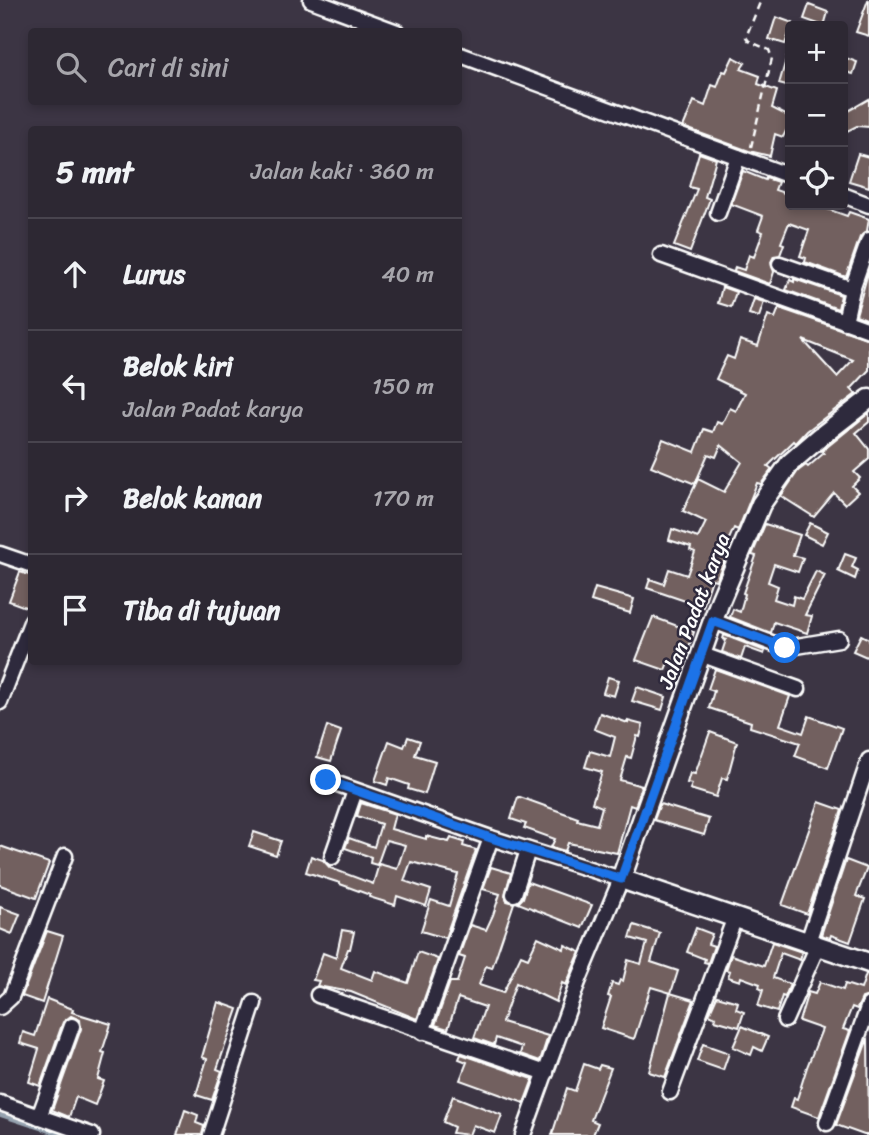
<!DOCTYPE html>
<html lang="id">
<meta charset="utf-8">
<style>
:root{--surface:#2d2833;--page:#39343f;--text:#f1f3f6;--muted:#a7a6ac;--line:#48444e}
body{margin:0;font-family:Sriracha,sans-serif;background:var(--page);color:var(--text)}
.controls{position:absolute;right:21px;top:21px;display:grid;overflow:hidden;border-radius:7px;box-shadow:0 4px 10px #0003}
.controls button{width:63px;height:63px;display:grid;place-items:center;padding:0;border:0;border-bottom:2px solid var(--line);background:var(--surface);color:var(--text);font:35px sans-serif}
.stop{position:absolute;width:21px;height:21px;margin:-16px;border:5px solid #1a73e8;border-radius:50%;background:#fff}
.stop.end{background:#1a73e8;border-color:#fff;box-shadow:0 2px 7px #0008}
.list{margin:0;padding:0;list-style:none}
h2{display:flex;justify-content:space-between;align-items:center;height:91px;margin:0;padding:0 28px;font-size:30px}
h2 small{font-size:23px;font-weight:400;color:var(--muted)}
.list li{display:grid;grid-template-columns:46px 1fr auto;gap:21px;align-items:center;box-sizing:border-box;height:112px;padding:0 28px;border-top:2px solid var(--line)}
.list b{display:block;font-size:26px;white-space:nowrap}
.list p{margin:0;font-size:23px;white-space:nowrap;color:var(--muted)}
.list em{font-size:23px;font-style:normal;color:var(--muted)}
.icon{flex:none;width:38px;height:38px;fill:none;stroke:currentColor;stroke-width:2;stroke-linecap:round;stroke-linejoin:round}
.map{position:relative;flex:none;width:869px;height:1135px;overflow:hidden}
.search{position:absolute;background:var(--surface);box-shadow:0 4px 10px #0003;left:28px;top:28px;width:434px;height:77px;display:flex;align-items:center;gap:18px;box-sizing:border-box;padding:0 24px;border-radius:7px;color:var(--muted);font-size:26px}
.panel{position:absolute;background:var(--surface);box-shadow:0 4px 10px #0003;left:28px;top:126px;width:434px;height:539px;border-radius:7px}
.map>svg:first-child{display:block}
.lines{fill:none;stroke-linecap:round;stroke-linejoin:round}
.stream{stroke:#95a2af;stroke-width:3.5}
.building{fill:#72615f;stroke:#fff;stroke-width:2;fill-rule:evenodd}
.minor-casing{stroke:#fff;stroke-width:19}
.major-casing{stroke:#fff;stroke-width:23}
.path{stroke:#fff;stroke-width:2.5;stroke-dasharray:7 5;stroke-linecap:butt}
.minor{stroke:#2f2a3d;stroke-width:14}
.major{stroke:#2f2a3d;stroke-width:18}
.route{stroke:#1a73e8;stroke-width:9}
.labels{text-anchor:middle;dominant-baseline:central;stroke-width:5;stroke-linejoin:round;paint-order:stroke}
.street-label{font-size:21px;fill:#fff;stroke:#2f2a3d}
</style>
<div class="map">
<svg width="869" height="1135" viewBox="0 0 869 1135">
<rect width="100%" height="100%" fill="#3c3544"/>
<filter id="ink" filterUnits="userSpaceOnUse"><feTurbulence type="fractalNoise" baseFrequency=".0143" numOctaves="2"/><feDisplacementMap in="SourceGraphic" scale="14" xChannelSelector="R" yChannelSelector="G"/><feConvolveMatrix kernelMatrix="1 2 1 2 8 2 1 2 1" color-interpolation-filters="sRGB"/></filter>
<g filter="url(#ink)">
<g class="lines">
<polyline class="stream" points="0,1115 61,1135"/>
</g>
<g class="building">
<polygon points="868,0 869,1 869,36 856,32"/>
<polygon points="809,5 828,12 824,26 804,19"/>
<polygon points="776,17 793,23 785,44 769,39"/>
<polygon points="788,53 790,53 790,87 779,84"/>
<polygon points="733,57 745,63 741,69 760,76 758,84 777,91 772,108 790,117 790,133 786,131 783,137 775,134 770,156 749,151 683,127 694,101 705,106 712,85 717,87 723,71 726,72"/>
<polygon points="843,57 857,62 853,74 843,71"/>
<polygon points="869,99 869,127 857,126 847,131 843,124 843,114"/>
<polygon points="699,153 716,159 705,197 710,199 690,252 674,246 697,189 689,187"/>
<polygon points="858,154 869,157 869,187 849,181"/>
<polygon points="743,171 765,180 766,178 778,182 775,190 790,195 790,205 816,205 847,216 849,212 869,219 867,231 860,237 846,277 805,262 806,258 800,256 809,230 789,223 781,243 784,244 780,255 774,256 771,262 774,272 770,284 734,271 735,267 744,270 749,255 754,257 763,232 758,230 763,216 731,204"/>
<polygon points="869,269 869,320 856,315"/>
<polygon points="794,279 841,295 838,309 786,290 790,280 794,282"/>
<polygon points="722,287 736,292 731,307 718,303"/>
<polygon points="754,299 764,302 759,317 749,314"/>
<path d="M 779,308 L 869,339 L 869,370 L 851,389 L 856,394 L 807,431 L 796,443 L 794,441 L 768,466 L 772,469 L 761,484 L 757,483 L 738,530 L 734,528 L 725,548 L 729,550 L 716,580 L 712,579 L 703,607 L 647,588 L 650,579 L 664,584 L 669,569 L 687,575 L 695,552 L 690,550 L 691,547 L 669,540 L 672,529 L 698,538 L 706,522 L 683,511 L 698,479 L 724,492 L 742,462 L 721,445 L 716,457 L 708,454 L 695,484 L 651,466 L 663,439 L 695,452 L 704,429 L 713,432 L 717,422 L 722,424 L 730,408 L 736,411 L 745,393 L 716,379 L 727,356 L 734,359 L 740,340 L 758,346 L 768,315 L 775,318 ZM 803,340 L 853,360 L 837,377 Z"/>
<polygon points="869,413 869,422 856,433 869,449 869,459 854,472 860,478 852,486 858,492 845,504 834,493 814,517 781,496 798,471 806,465 808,467 824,453 822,451"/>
<polygon points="810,523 828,532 822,544 804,535"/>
<polygon points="765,524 800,535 793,555 803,558 798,572 774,564 768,582 778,586 774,599 792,605 794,596 802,599 816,571 825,575 805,615 812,616 807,633 774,622 771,633 730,617 733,609 740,612 745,594 743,593 756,556 752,555"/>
<polygon points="845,554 856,558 852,567 858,570 855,579 838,571"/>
<polygon points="20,572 32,576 32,598 28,608 9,601"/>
<polygon points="595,588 634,599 630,613 591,601"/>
<polygon points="653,617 694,632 682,666 669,660 665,670 636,660"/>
<polygon points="724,635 765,651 764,654 745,647 741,659 722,652 726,640 723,639"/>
<polygon points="861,635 869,639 869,658 853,651"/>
<polygon points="715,669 790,696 780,725 803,733 809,716 842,728 828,768 795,756 800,743 750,727 751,722 709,708 714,691 708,689"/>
<polygon points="608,677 619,680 614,696 603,693"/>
<polygon points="637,687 666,697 662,710 632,701"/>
<polygon points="600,713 628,723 628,721 643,725 640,737 637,736 631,758 627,757 620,780 642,786 635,807 630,805 617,853 568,843 565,851 551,847 555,839 524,828 526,824 511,819 518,797 520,797 578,818 577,820 597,825 602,807 592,803 602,772 585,767 590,751 610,757 615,737 594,729"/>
<polygon points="327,726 341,731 331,761 317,757"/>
<polygon points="710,732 737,742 727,779 722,778 716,797 690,789 692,784 687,783 690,773 695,774"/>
<polygon points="408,737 420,741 415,755 435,761 425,794 408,789 409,785 389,778 387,785 375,781 389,741 404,747"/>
<polygon points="819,802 842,810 807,914 782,905"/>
<polygon points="361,803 395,814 391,829 426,839 426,836 449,842 451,838 464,842 463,846 476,850 445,938 421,931 431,900 449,906 458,874 411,862 404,881 431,890 426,906 397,896 395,905 369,897 370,895 340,884 340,883 306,872 311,856 323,860 330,868 373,884 379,864 397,869 405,845 386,840 377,865 370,863 371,857 345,848 349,838 374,847 381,824 357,816"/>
<polygon points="660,804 709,819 704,835 654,820"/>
<polygon points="254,832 281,841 276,855 249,846"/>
<polygon points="0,846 49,863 36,898 0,885"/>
<polygon points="846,860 867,868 856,896 865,899 850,942 831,935 830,938 821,935"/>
<polygon points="491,867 511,873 505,895 507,901 514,903 492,968 486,966 479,985 503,993 521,955 528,958 538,937 564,949 565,945 580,952 566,985 562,983 556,1002 516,983 502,1022 548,1036 540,1061 520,1054 522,1047 496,1038 494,1045 474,1038 485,1007 458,998 448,1029 435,1025 450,982 457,982 465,958 459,956 470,925 486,930 493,915 500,894 483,889"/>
<polygon points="528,882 592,905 582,928 518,903 523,898"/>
<polygon points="0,907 20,914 12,934 0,929"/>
<polygon points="634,925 660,933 651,962 678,971 671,993 651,987 634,1039 601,1028 611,997 608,996 612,983 618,985 620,980 623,981 628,960 641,964 647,943 630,938"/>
<polygon points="696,928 712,934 708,944 714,946 708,963 704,962 705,959 687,952"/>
<polygon points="342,930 354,932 350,949 348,949 341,968 372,980 375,971 408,983 418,952 438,959 417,1019 351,992 317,986 319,981 313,980 323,953 336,958"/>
<polygon points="47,931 63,936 42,1003 22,996"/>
<polygon points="772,942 802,952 800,960 781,953 773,978 790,984 785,997 782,996 777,1012 758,1006 763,990 759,988 760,984 741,977 740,981 728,977 730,971 726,970 731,955 764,966"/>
<polygon points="866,974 869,974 869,996 862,998 857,1009 852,1007 843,1029 850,1031 819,1117 791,1107 794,1098 797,1099 807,1067 822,1029 799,1021 808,992 815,994 820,982 843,990 845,984 861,989"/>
<polygon points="670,993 694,1000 665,1077 649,1072"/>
<polygon points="717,996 738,1002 736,1009 744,1012 739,1027 715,1020 716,1017 709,1014"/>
<polygon points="47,999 73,1009 72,1012 111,1024 102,1052 105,1053 98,1079 104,1081 95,1105 76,1097 69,1117 52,1110 81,1029 80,1020 71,1016 63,1022 40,1086 29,1082 39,1049 20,1043 23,1032 35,1036"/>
<polygon points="218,1002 238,1009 217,1069 222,1071 212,1100 196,1095 207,1059 202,1057"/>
<polygon points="742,1026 768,1037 762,1051 754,1047 751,1055 733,1047"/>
<polygon points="868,1038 869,1135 864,1135 836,1125"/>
<polygon points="703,1044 729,1053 723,1070 697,1061"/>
<polygon points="461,1054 533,1079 524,1103 460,1080 467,1062 459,1059"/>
<polygon points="584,1064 598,1069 600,1065 611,1068 591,1120 598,1123 593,1135 552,1135 567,1088 575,1091"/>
<polygon points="453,1096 502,1115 495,1133 473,1125 469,1135 452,1133 454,1127 443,1122"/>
<polygon points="185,1110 198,1115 196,1123 204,1126 202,1135 177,1135"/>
</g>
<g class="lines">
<defs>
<g id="minor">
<polyline points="311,0 397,32"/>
<polyline points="458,54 790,176"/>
<polyline points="843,195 869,205"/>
<polyline points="718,213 738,157"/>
<polyline points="661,255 869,330"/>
<polyline points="780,264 852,289 845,322"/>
<polyline points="852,289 869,240"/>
<polyline points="0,554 32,565"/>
<polyline points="713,621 785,648 839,639"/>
<polyline points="700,654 798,689"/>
<polyline points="0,702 32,620"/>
<polyline points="326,780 491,838 621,879 578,982 523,1135"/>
<polyline points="332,857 355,791"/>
<polyline points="514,894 528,850"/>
<polyline points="808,942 869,760"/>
<polyline points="318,995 546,1073"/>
<polyline points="0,1007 11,997 65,856"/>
<polyline points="785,1020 818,945"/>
<polyline points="422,1032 491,838"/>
<polyline points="670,1092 735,917"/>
<polyline points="0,1103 92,1135"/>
<polyline points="39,1117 72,1026"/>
<polyline points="827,1123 869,1005"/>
<polyline points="211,1135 254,1003"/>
</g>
<polyline id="major" points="869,399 820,437 790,463 761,504 720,601 621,879 869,963"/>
</defs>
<use href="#minor" class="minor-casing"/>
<use href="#major" class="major-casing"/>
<polyline class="path" points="751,147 772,58 769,50 749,41 746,37 761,0"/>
<use href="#minor" class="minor"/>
<use href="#major" class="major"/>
</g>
</g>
<g class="lines" filter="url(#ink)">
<polyline class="route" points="326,780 491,838 621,879 713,621 785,648"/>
</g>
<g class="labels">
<g class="street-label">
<text transform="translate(694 611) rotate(-69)">Jalan Padat karya</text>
</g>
</g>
</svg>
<div class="controls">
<button>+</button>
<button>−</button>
<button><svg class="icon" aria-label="locate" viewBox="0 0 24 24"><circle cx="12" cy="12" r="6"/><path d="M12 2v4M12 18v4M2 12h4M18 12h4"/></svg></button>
</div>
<div class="stop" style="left:785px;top:648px"></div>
<div class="stop end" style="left:326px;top:780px"></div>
<div class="search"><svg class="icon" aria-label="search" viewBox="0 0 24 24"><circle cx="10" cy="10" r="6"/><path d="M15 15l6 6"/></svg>Cari di sini</div>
<section class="panel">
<h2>5 mnt<small>Jalan kaki · 360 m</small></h2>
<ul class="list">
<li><svg class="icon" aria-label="ahead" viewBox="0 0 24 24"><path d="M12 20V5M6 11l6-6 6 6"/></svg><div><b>Lurus</b></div><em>40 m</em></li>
<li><svg class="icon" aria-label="left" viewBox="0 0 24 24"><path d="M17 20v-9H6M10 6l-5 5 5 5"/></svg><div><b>Belok kiri</b><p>Jalan Padat karya</p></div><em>150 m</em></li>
<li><svg class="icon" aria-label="right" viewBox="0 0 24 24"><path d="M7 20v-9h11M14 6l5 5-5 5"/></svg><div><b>Belok kanan</b></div><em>170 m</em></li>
<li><svg class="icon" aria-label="arrive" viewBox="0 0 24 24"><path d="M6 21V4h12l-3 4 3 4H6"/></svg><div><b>Tiba di tujuan</b></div></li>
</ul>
</section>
</div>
